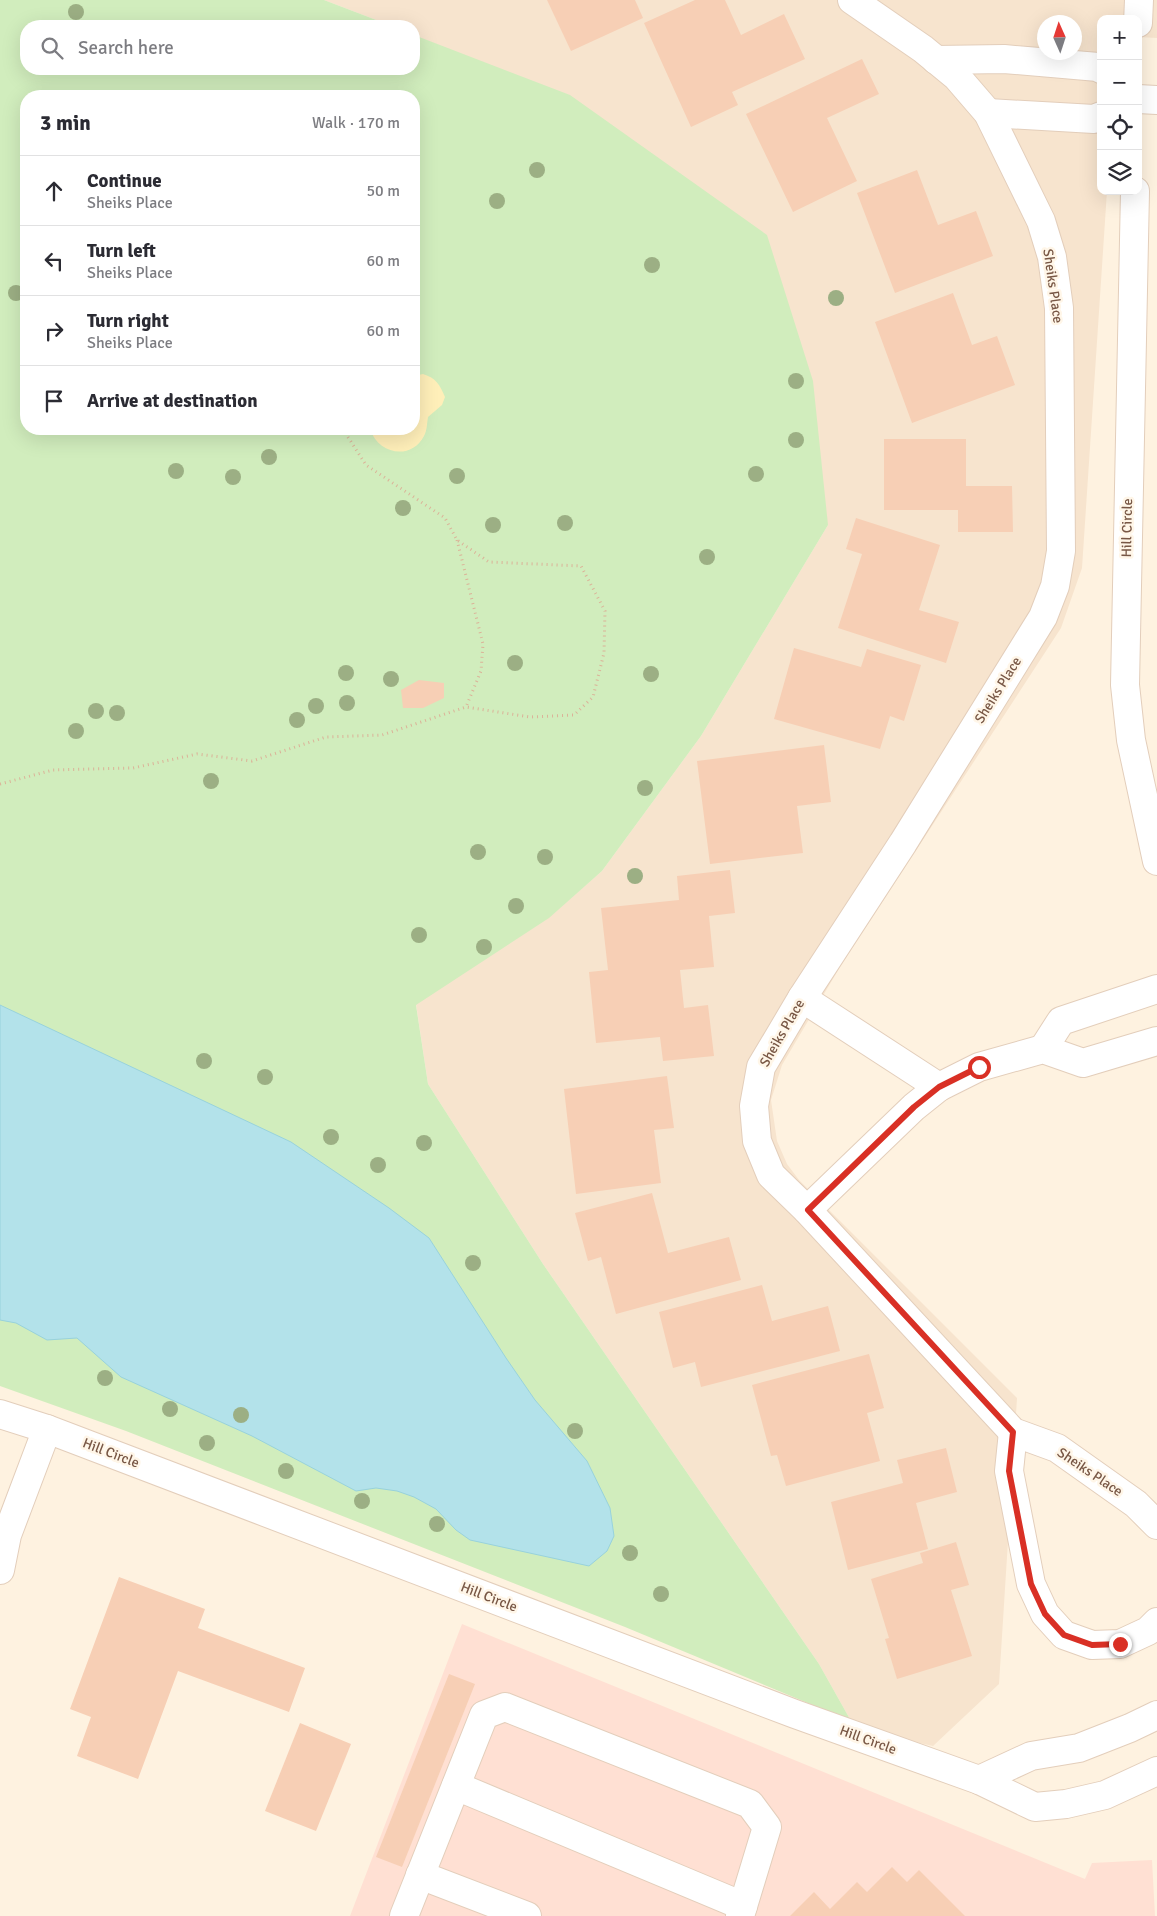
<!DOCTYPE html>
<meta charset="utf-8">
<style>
:root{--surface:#fff;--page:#f7f7f7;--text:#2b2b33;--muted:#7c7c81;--line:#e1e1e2}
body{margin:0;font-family:Signika,sans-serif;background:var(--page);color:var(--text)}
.controls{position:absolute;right:15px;top:15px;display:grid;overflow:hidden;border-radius:10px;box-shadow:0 5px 20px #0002}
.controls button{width:45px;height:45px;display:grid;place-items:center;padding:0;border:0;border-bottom:1px solid var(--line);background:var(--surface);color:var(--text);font:25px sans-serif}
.compass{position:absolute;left:1037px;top:15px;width:45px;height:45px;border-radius:50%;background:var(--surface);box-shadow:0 5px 20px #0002;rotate:357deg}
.stop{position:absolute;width:15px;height:15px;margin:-11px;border:4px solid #d93025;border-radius:50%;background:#fff}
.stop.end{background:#d93025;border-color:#fff;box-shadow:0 1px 5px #0008}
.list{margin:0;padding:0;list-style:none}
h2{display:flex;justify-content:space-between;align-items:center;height:65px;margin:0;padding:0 20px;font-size:21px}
h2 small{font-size:16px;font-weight:400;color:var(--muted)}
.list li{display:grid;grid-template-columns:32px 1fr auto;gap:15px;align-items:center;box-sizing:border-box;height:70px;padding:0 20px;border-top:1px solid var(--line)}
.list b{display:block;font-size:19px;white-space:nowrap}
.list p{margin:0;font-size:16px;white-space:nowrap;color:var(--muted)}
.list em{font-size:16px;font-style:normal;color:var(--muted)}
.icon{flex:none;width:28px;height:28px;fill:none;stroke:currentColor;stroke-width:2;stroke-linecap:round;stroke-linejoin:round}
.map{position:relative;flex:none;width:1157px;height:1916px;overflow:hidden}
.search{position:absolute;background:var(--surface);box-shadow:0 5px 20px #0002;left:20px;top:20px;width:400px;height:55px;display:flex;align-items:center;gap:12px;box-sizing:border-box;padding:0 18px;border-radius:20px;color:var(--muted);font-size:19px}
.panel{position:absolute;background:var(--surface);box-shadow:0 5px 20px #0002;left:20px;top:90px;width:400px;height:345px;border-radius:20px}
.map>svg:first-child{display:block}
.residential{fill:#f7e4ce;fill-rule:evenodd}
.commercial{fill:#ffe0d3}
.green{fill:#d1edbd;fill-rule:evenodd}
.sand{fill:#ffefb9}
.water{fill:#b3e2ea;stroke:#98d2dc}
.building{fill:#f7cfb5}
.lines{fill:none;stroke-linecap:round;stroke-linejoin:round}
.minor-casing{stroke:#e3cebb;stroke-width:30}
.path{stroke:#dbb298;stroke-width:3;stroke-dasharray:1 4;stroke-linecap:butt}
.minor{stroke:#fff;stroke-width:28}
.tree{fill:#9caf84}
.route{stroke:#d93025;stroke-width:6}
.labels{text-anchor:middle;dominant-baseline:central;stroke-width:5;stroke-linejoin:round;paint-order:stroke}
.street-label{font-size:14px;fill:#785745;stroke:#fff6e8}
</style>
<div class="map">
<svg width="1157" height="1916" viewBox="0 0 1157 1916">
<rect width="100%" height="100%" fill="#fef2e0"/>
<path class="residential" d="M 324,0 L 1157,0 L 1157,38 L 1138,37 L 1138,19 L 1101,19 L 1101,191 L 1107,191 L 1082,568 L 1061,628 L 840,967 L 782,1065 L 771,1100 L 777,1141 L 787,1164 L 799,1180 L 1017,1398 L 999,1684 L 933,1746 L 880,1734 L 851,1721 L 819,1664 L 543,1264 L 428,1084 L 416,1004 L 548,918 L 602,871 L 701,736 L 828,525 L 414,35 L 414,26 L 392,26 ZM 1044,22 L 1074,22 L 1074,52 L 1044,52 Z"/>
<polygon class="commercial" points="462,1624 1085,1879 1092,1863 1152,1860 1155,1916 350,1916"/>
<path class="green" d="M 0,0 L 324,0 L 392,26 L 26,26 L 26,69 L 414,69 L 414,35 L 570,95 L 767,235 L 813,381 L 828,525 L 701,736 L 602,871 L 549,918 L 416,1005 L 428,1084 L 543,1264 L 819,1664 L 851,1721 L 625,1627 L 126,1431 L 0,1386 ZM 26,96 L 414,96 L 414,429 L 26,429 Z"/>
<path class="sand" d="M 423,374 C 436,378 440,385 445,397 L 442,405 L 428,417 C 427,423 427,431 424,436 C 411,461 378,454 370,429 L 414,429 L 414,376 Z"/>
<polygon class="water" points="0,1005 291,1142 389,1208 429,1238 506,1358 535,1400 587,1461 610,1508 614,1536 607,1551 589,1566 470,1540 456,1530 436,1509 414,1497 397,1491 376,1488 356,1491 252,1436 121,1377 77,1338 47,1340 16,1323 0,1320"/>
<g class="building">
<polygon points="547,0 635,0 643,18 571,51"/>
<polygon points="695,0 725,0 741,35 784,14 805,59 732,92 738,105 691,127 644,23"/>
<polygon points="862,59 879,94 827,118 857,181 793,212 746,114"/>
<polygon points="917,170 938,225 976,211 993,256 895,293 857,193"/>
<polygon points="953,293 972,345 997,336 1015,385 912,423 875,322"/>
<polygon points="884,439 966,439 966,486 1012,486 1013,532 958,532 958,510 884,510"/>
<polygon points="856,518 940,545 919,610 959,622 946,663 838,628 862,554 846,549"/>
<polygon points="794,648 861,667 867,649 921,665 904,721 890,716 880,749 774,719"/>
<polygon points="419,680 444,683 444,698 423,708 403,708 401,690"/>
<polygon points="824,745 831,802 797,806 803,853 710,864 697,761"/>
<polygon points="730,870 735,913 709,916 714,967 680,970 684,1008 708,1005 714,1056 663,1061 660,1037 596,1043 589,972 608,970 601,908 679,900 677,876"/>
<polygon points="667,1076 674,1128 654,1130 661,1183 576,1194 564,1089"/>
<polygon points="652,1193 668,1253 729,1237 741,1280 616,1314 601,1257 588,1261 575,1213"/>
<polygon points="762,1285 772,1321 828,1306 840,1351 701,1387 695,1362 673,1368 659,1312"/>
<polygon points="869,1354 884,1408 867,1413 880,1461 786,1486 777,1455 771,1456 752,1385"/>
<polygon points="946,1448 957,1492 916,1503 928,1549 848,1570 831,1502 903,1483 897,1460"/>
<polygon points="956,1542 969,1585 951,1590 972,1656 897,1679 885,1639 889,1638 871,1579 923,1563 920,1553"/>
<polygon points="119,1577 205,1609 198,1628 305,1668 289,1712 178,1671 138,1779 77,1756 91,1717 70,1709"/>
<polygon points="449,1674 475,1684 402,1867 376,1857"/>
<polygon points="300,1723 351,1744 316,1831 265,1811"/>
<polygon points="892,1867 907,1882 919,1870 965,1916 790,1916 814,1892 830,1909 857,1882 867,1892"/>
</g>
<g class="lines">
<defs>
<g id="minor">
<polyline points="852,0 923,49 957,77 988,113 1041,221 1052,257 1059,308 1061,551 1055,586 1043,617 903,843 802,998 761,1067 754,1106 757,1141 771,1175 807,1210 914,1107 939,1087 979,1067 1043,1049 1083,1063 1157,1041"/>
<polyline points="1138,23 1139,0"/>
<polyline points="936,60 1004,59 1098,67 1101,69"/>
<polyline points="1138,99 1157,100"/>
<polyline points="988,113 1094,119 1101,116"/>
<polyline points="1135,191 1125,685 1131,740 1157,861"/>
<polyline points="802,998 939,1087"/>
<polyline points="1043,1049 1061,1021 1157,989"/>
<polyline points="807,1210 1013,1432 1057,1448 1136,1504 1157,1525"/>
<polyline points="0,1414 47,1429 795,1714 979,1780 1035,1807 1066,1804 1105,1795 1157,1771"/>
<polyline points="1013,1432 1009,1471 1031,1584 1045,1614 1064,1635 1092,1645 1120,1644 1148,1631 1157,1622"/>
<polyline points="0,1570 7,1535 47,1429"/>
<polyline points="979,1780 1031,1756 1079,1748 1130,1728 1157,1715"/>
<polyline points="456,1786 743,1906"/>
<polyline points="420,1875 527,1916"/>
<polyline points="404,1916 484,1715 505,1707 750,1804 767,1827 740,1916"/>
</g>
</defs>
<use href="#minor" class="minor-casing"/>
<g class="path">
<polyline points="457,540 483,644 481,671 466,707"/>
<polyline points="0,784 53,770 133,768 197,754 252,761 326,737 382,735 466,707 530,717 574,715 593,697 604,653 605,611 581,566 489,562 457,540 445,518 366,465 346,434 345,429"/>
</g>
<use href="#minor" class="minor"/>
</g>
<g class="tree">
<circle cx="76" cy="12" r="8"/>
<circle cx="537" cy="170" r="8"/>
<circle cx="497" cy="201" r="8"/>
<circle cx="652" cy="265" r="8"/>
<circle cx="16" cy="293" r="8"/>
<circle cx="836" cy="298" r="8"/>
<circle cx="796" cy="381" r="8"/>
<circle cx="796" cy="440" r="8"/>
<circle cx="269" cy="457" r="8"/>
<circle cx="176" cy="471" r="8"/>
<circle cx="756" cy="474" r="8"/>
<circle cx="457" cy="476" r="8"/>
<circle cx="233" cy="477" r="8"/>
<circle cx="403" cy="508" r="8"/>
<circle cx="565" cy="523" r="8"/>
<circle cx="493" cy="525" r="8"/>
<circle cx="707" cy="557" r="8"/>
<circle cx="515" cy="663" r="8"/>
<circle cx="346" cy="673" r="8"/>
<circle cx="651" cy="674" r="8"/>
<circle cx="391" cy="679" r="8"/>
<circle cx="347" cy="703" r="8"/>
<circle cx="316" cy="706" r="8"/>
<circle cx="96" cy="711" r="8"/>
<circle cx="117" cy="713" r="8"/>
<circle cx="297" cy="720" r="8"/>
<circle cx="76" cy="731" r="8"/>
<circle cx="211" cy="781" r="8"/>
<circle cx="645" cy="788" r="8"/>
<circle cx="478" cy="852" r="8"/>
<circle cx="545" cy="857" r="8"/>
<circle cx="635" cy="876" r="8"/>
<circle cx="516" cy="906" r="8"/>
<circle cx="419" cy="935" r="8"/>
<circle cx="484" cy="947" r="8"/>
<circle cx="204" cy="1061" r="8"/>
<circle cx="265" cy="1077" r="8"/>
<circle cx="331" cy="1137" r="8"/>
<circle cx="424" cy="1143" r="8"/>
<circle cx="378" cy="1165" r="8"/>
<circle cx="473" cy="1263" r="8"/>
<circle cx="105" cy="1378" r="8"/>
<circle cx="170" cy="1409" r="8"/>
<circle cx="241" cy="1415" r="8"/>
<circle cx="575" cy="1431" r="8"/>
<circle cx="207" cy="1443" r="8"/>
<circle cx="286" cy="1471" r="8"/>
<circle cx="362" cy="1501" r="8"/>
<circle cx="437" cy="1524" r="8"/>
<circle cx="630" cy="1553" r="8"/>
<circle cx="661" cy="1594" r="8"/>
</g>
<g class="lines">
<polyline class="route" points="979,1067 939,1087 914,1107 808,1210 1013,1432 1009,1471 1031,1584 1045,1614 1064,1635 1092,1645 1120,1644"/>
</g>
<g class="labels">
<g class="street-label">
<text transform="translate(1053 286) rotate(82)">Sheiks Place</text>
<text transform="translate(1127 528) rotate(-89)">Hill Circle</text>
<text transform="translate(998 690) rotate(-58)">Sheiks Place</text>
<text transform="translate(782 1033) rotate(-60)">Sheiks Place</text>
<text transform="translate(111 1453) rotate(21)">Hill Circle</text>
<text transform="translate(1090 1472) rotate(34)">Sheiks Place</text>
<text transform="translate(489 1597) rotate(21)">Hill Circle</text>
<text transform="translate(868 1740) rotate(20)">Hill Circle</text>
</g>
</g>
</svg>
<div class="controls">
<button>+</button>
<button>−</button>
<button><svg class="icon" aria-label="locate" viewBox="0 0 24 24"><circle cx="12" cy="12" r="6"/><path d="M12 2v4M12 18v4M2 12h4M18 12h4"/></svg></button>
<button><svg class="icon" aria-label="layers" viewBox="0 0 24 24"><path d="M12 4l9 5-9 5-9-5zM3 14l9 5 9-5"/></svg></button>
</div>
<svg class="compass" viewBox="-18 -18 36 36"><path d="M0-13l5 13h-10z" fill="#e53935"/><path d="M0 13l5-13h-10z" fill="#7c7c81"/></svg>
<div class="stop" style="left:979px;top:1067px"></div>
<div class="stop end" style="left:1120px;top:1644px"></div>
<div class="search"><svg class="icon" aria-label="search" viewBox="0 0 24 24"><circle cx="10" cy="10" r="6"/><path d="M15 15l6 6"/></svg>Search here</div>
<section class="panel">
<h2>3 min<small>Walk · 170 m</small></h2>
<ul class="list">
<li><svg class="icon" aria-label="ahead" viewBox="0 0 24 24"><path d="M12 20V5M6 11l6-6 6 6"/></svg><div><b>Continue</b><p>Sheiks Place</p></div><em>50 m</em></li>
<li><svg class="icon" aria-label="left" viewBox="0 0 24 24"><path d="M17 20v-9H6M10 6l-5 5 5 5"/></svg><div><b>Turn left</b><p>Sheiks Place</p></div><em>60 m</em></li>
<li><svg class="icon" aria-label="right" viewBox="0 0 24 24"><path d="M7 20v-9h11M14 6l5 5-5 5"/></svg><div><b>Turn right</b><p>Sheiks Place</p></div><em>60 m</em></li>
<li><svg class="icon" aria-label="arrive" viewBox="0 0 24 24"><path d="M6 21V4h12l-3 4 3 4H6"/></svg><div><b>Arrive at destination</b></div></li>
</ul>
</section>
</div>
